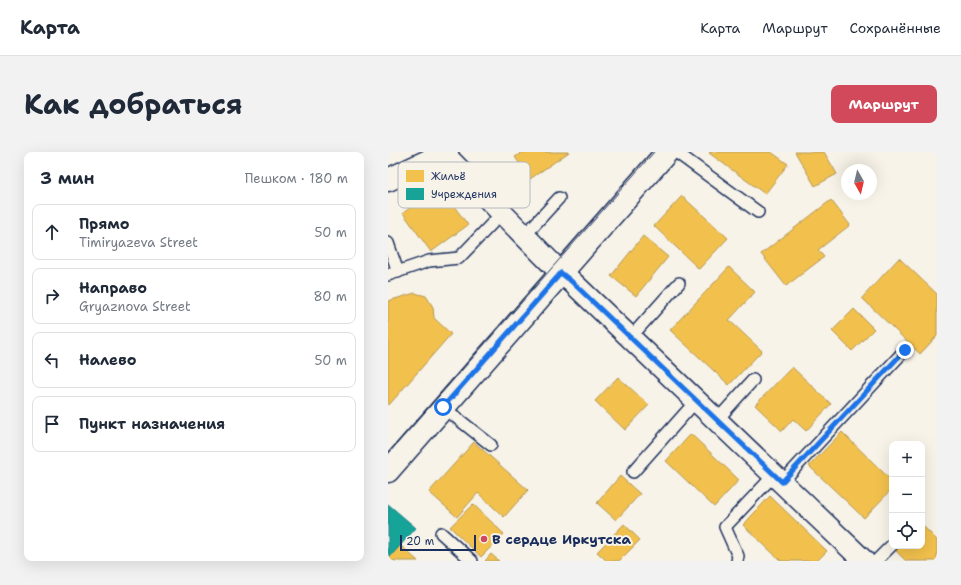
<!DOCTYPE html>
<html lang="ru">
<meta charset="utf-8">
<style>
:root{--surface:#fff;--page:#f2f2f3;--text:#1f2937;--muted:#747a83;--line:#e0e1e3;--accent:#d1495b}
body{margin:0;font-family:"Shantell Sans",sans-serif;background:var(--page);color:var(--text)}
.controls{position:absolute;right:12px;bottom:12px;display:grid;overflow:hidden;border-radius:8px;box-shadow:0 4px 16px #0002}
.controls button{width:36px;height:36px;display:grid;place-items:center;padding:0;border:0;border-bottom:1px solid var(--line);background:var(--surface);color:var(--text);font:20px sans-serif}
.compass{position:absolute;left:453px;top:12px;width:36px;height:36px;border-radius:50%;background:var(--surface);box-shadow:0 4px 16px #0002;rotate:172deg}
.scale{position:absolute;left:12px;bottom:10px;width:76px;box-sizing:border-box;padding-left:4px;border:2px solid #1b2f5e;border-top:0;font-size:11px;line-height:14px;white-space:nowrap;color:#1b2f5e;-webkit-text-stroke:3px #f7f3e8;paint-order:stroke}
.stop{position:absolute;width:12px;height:12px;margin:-9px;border:3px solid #1a73e8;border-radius:50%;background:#fff}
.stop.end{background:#1a73e8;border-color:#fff;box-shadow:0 1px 4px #0008}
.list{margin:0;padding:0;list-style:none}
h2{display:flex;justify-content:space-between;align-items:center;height:52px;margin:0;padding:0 16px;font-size:17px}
h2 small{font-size:13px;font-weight:400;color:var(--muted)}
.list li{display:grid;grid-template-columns:26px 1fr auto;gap:12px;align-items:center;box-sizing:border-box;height:56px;margin:0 8px 8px;padding:0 8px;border:1px solid var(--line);border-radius:8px}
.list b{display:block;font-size:15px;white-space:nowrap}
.list p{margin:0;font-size:13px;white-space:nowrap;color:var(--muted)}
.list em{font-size:13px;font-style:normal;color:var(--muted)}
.icon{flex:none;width:22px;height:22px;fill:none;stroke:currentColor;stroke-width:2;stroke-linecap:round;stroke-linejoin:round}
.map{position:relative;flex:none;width:549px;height:409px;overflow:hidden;border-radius:8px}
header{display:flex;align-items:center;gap:24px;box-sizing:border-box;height:56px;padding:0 20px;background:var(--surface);border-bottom:1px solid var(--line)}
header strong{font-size:19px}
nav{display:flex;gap:22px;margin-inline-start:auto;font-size:14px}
.intro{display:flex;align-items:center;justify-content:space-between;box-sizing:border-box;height:96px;padding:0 24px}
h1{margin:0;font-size:28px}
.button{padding:10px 18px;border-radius:8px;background:var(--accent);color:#fff;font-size:14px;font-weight:700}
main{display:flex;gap:24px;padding:0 24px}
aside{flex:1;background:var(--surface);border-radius:8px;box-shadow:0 4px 16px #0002}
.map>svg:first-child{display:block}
.homes{fill:#f2c14e;stroke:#b29553}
.public{fill:#17a398;stroke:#188087}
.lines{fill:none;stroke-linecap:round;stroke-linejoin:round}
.lane-casing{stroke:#1b2f5e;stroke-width:14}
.street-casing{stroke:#1b2f5e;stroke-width:24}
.secondary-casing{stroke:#1b2f5e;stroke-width:25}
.lane{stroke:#f7f3e8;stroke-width:11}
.street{stroke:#f7f3e8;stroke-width:21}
.secondary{stroke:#f7f3e8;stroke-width:22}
.tram{stroke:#1b2f5e;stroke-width:1}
.route{stroke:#1a73e8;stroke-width:5}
.poi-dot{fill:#d1495b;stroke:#f7f3e8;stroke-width:1.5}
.labels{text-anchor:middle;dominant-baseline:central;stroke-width:4;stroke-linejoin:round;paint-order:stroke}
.poi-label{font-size:14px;font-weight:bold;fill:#1b2f5e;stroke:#f7f3e8;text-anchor:start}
.key{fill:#f7f3e8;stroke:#b5b8bf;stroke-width:1}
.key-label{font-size:11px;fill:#1b2f5e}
</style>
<header>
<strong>Карта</strong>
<nav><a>Карта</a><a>Маршрут</a><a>Сохранённые</a></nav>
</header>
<div class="intro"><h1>Как добраться</h1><a class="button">Маршрут</a></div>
<main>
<aside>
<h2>3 мин<small>Пешком · 180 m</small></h2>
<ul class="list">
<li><svg class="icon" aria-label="ahead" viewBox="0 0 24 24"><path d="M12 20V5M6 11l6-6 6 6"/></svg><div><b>Прямо</b><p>Timiryazeva Street</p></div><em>50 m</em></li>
<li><svg class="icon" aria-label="right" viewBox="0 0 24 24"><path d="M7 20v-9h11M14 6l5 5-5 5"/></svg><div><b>Направо</b><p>Gryaznova Street</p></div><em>80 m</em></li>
<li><svg class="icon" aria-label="left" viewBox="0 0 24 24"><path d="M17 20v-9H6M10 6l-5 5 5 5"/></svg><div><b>Налево</b></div><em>50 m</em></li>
<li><svg class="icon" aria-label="arrive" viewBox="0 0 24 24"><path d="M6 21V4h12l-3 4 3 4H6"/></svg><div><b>Пункт назначения</b></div></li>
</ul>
</aside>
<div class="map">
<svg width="549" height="409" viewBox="0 0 549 409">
<rect width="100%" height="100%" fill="#f7f3e8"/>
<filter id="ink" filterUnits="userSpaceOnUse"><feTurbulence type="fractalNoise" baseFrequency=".025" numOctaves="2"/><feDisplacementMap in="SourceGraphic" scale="8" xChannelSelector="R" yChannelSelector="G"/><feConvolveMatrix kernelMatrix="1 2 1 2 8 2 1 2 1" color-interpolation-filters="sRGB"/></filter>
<g filter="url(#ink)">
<g class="homes">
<polygon points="135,0 181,0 142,27 127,5"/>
<polygon points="322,0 383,0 400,12 377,42 321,1"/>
<polygon points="407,0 436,0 449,22 427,34"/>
<polygon points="51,34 80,73 43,100 15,61"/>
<polygon points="294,44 340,86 311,117 266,74"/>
<polygon points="443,48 462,73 430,98 436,105 398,134 373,102"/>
<polygon points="255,84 280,105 248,144 223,124"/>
<polygon points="511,106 549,142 549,184 532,202 474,146"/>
<polygon points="341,115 367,140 341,168 374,199 341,233 282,178"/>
<polygon points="27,141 38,144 45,155 46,166 63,182 1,253 0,251 0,149"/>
<polygon points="466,157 486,177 464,199 444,179"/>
<polygon points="404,215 443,252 418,279 405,267 394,279 367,253"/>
<polygon points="230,225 261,253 237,278 207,249"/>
<polygon points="454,280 504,329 504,337 476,366 421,314"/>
<polygon points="303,282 351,328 326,355 278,309"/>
<polygon points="86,290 140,338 116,365 90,341 69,365 41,340"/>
<polygon points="232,324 252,342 228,368 209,351"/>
<polygon points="382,344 439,399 429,409 393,409 355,373"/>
<polygon points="85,352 116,382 93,405 62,375"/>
<polygon points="236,372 252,388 231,409 219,409 209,400"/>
<polygon points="534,373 549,388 549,409 518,409 506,397 509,394 534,394"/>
<polygon points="12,393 30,409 0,409 0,407"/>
<polygon points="103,402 111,409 97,409"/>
</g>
<polygon class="public" points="0,352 28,376 0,407"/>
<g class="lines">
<defs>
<g id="lane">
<polyline points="288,0 370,60"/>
<polyline points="136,84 171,46"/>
<polyline points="0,91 10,120"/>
<polyline points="0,123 41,109 71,106 114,61"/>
<polyline points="242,186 291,131"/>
<polyline points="55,255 103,293"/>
<polyline points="329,268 365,228"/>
<polyline points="245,320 308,249"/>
<polyline points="394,330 517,198"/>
<polyline points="53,381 84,409"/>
<polyline points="349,409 350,404 337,375 386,323"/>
<polyline points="488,409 504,393"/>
</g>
<polyline id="street" points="54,0 173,121 183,129 476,409"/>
<g id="secondary">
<polyline points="0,28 59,0"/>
<polyline points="0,319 279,0"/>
</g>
</defs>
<use href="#lane" class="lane-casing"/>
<use href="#street" class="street-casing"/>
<use href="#secondary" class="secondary-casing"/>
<use href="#lane" class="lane"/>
<use href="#street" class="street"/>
<use href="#secondary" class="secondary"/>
<polyline class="tram" points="0,302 266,0"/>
</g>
</g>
<g class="lines" filter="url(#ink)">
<polyline class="route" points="55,255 173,121 183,129 394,330 517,198"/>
</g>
<circle class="poi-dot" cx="96" cy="387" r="4"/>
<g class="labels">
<g class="poi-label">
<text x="104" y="387">В сердце Иркутска</text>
</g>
</g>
<rect x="10" y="10" width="132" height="46" rx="6" class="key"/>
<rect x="18" y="18" width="18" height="12" fill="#f2c14e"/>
<rect x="18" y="36" width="18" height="12" fill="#17a398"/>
<g class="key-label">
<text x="43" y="28">Жильё</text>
<text x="43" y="46">Учреждения</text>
</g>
</svg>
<div class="controls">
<button>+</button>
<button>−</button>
<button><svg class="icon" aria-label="locate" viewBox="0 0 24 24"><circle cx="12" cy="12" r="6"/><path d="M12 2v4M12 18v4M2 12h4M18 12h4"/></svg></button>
</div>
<svg class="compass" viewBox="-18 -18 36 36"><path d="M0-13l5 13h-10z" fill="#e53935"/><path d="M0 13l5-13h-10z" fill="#747a83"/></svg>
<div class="scale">20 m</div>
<div class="stop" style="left:55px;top:255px"></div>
<div class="stop end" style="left:517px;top:198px"></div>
</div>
</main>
